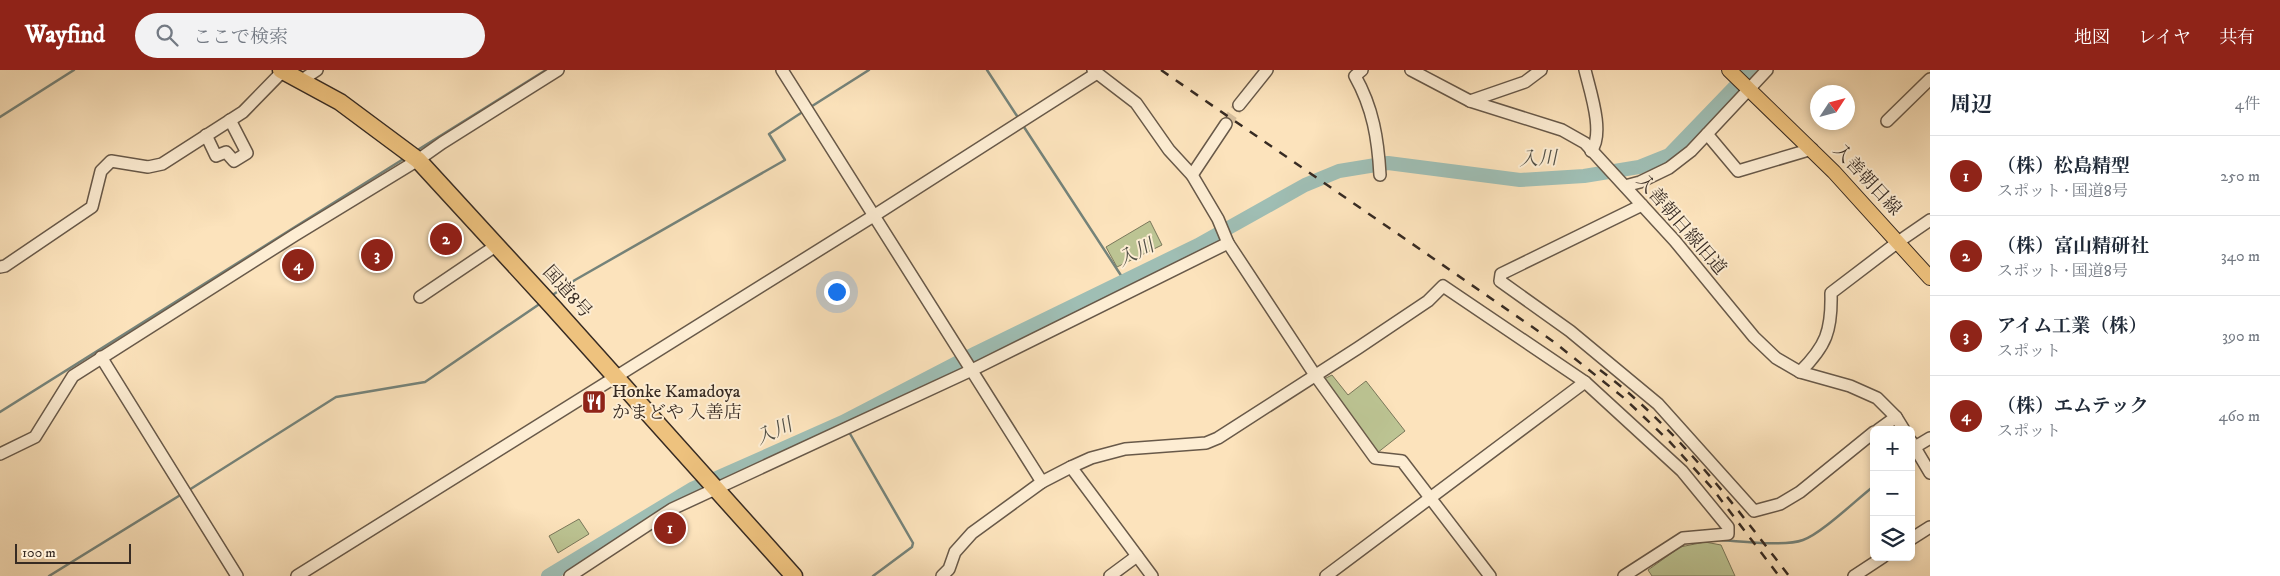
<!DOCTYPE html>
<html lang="ja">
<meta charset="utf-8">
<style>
:root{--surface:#fff;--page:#f2f2f3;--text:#1f2937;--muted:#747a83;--line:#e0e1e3;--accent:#8f2418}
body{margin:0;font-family:"IM FELL DW Pica","Noto Serif JP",serif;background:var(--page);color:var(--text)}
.controls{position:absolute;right:15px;bottom:15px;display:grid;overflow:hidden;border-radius:8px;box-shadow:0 2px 8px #0003}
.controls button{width:45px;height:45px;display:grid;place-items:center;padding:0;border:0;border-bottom:1px solid var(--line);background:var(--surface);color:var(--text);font:25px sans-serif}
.compass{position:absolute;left:1810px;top:15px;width:45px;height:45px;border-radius:50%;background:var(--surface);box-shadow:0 2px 8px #0003;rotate:54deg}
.scale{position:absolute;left:15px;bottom:12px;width:116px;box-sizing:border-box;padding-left:5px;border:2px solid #372b23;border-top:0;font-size:14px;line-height:18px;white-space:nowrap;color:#372b23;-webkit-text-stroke:4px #fdedd3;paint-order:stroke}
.you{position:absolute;left:836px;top:221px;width:18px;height:18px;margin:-12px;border:4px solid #fff;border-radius:50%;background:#1a73e8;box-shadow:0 0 0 8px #1a73e833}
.badge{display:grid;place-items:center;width:32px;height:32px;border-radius:50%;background:var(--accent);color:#fff;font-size:16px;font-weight:700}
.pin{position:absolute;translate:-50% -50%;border:2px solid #fff;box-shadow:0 1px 5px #0006}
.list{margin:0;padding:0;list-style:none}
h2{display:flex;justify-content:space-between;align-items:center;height:65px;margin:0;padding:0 20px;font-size:21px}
h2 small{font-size:16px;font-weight:400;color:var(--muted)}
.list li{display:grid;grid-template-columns:32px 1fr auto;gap:15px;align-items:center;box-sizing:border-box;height:80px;padding:0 20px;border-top:1px solid var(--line)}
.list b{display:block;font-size:19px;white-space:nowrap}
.list p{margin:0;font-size:16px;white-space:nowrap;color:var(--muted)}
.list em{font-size:16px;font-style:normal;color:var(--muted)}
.icon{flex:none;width:28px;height:28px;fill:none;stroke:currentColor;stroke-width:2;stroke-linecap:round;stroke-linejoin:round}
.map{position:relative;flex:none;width:1930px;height:506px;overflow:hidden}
header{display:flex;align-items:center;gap:30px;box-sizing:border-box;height:70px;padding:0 25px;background:var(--accent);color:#fff}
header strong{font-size:24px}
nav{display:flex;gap:28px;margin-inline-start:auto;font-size:18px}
.search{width:350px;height:45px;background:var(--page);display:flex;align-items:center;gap:12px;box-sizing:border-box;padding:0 18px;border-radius:28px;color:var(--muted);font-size:19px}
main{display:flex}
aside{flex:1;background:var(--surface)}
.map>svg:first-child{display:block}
.green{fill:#bcc493;stroke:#7a785b}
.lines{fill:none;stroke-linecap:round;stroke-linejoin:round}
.stream{stroke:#75837a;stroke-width:2.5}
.river{stroke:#9fbeb4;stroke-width:14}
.minor-tunnel{stroke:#d5be9d;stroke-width:11;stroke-dasharray:11 5.5;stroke-linecap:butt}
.minor-casing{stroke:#685949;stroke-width:14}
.major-casing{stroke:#372b23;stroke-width:16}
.highway-casing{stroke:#372b23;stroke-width:19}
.minor{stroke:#fdedd3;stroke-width:11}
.major{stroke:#eec27e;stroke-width:14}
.highway{stroke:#eec27e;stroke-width:16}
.rail{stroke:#372b23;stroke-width:2.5;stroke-dasharray:9 9;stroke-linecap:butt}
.labels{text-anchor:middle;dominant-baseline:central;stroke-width:4;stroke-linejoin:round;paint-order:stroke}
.street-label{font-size:18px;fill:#372b23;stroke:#fdedd3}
.poi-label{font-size:18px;fill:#372b23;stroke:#fdedd3;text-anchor:start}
.water-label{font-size:19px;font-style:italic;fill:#515047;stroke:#fdedd3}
</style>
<header>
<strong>Wayfind</strong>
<div class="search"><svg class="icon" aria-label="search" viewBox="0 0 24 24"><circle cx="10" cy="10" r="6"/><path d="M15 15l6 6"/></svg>ここで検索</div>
<nav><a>地図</a><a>レイヤ</a><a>共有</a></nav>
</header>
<main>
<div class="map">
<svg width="1930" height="506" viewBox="0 0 1930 506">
<rect width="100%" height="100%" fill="#fce3bc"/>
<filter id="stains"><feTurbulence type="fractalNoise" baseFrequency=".004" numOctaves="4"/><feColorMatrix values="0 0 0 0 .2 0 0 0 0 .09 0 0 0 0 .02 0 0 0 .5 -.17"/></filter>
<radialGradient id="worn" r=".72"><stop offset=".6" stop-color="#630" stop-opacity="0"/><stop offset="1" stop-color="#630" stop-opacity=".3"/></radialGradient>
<g class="green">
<polygon points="1150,151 1162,175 1117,197 1106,177"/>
<polygon points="1332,305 1348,325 1366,311 1405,361 1377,383 1324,309"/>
<polygon points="579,449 589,464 558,483 549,466"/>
<polygon points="1705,472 1721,475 1735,506 1652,506 1648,500 1680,477"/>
</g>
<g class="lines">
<g class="stream">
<polyline points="987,0 1019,49"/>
<polyline points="809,38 869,0"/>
<polyline points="0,47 74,0"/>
<polyline points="1022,54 1124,210"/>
<polyline points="416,81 546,0"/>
<polyline points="551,226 575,210 785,90 769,64 804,41"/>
<polyline points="0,342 405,88"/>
<polyline points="849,362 913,473 912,477 873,506"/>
<polyline points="189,420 336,327 425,312 541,233"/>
<path d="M 1719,470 C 1740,471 1784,477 1803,470 C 1821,464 1857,429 1874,416"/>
<polyline points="49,506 182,424"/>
</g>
<polyline class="river" points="548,506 692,419 843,352 976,283 1198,175 1305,115 1339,101 1388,93 1520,110 1584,106 1639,97 1669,85 1751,0"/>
<polyline class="minor-tunnel" points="1226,54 1239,35"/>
<defs>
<g id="minor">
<polyline points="782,0 1042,412"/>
<polyline points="1093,0 1136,33 1169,80 1192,105 1218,149 1228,173 1315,305 1375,388 1402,391 1490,506"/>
<path d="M 1362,0 L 1355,6 C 1373,38 1378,69 1380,105"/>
<polyline points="1411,0 1470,31 1562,60 1585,73 1675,171 1754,267 1776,288 1800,302 1850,316 1877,328 1896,347 1904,360"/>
<path d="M 1585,0 C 1590,21 1605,64 1591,81"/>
<polyline points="302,10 317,0"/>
<polyline points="1470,31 1525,12 1541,0"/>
<polyline points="1239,35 1267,0"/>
<polyline points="1887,51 1930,9"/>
<polyline points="1707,64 1738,101 1812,79"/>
<polyline points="206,65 216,86 226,82 234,91 247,83 230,50"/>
<polyline points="1192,105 1226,54"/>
<polyline points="1625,116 1640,112 1669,98 1691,81 1767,0"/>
<polyline points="1642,135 1501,204 1500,211 1570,261 1658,334 1754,441 1780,434 1800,422 1874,362"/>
<polyline points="0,197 5,196 92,137 101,101 111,91 148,97 162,94 243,42 283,1"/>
<polyline points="420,227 497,175"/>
<polyline points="101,287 237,506"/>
<path d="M 1800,302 C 1826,276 1832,261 1831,223 L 1898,172 L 1930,150"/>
<polyline points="1878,360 1896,347"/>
<polyline points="1911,371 1930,403"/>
<polyline points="1915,377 1930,368"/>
<polyline points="0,384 35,367 73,306 295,165 418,90 442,73 558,0"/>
<polyline points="1071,397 1152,506"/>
<polyline points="1911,469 1930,457"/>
<polyline points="297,506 875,145 1097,3"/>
<polyline points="570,506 672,439 972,300 1228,173"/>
<polyline points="942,506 949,499 955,482 972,463 1042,412 1071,397 1091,388 1125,379 1206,373 1218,368 1358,278 1428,231 1443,216 1585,312 1682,401 1728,457 1728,464 1683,468 1624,506"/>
<polyline points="1110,506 1137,486"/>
<polyline points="1326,506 1585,312"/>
<polyline points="1854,506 1883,487"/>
</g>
<polyline id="major" points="1729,0 1834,102 1930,208"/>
<polyline id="highway" points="281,0 340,32 418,90 552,236 794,506"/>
</defs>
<use href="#minor" class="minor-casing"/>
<use href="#major" class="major-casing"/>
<use href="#highway" class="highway-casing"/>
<use href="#minor" class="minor"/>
<use href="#major" class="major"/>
<use href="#highway" class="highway"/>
<g class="rail">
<polyline points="1161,0 1554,272 1624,328 1669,371 1712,418 1779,506"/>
<path d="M 1600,300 C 1676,357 1732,432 1789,506"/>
</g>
</g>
<defs>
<symbol id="restaurant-square" viewBox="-11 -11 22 22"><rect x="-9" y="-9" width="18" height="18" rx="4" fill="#8f2418" stroke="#fdedd3"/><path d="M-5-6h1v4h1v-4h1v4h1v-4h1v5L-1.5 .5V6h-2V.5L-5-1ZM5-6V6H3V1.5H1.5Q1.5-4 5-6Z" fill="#fff"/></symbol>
</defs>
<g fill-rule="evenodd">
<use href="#restaurant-square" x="580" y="318" width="28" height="28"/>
</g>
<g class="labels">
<g class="street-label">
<text transform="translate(1867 110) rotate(47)">入善朝日線</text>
<text transform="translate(1681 155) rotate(49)">入善朝日線旧道</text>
<text transform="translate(567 222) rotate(48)">国道8号</text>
</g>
<g class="poi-label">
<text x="612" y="322">Honke Kamadoya<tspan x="612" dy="21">かまどや 入善店</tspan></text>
</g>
<g class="water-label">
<text transform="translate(1538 89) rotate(-2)">入川</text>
<text transform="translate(1136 183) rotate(-27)">入川</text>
<text transform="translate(774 362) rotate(-24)">入川</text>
</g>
</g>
<rect width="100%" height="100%" filter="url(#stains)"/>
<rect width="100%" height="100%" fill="url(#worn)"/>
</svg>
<div class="controls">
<button>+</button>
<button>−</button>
<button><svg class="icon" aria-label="layers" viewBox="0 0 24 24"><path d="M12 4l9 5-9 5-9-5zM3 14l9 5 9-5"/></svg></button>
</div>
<svg class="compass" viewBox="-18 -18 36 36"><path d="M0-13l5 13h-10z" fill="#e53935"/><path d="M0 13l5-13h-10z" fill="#747a83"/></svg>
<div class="scale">100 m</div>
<div class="you"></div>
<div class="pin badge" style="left:670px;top:458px">1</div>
<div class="pin badge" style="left:446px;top:169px">2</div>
<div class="pin badge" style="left:377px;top:185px">3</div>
<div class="pin badge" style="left:298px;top:195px">4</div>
</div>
<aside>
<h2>周辺<small>4件</small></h2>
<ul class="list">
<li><span class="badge">1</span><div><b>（株）松島精型</b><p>スポット · 国道8号</p></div><em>250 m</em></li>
<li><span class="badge">2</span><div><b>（株）富山精研社</b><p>スポット · 国道8号</p></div><em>340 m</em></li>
<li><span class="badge">3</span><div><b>アイム工業（株）</b><p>スポット</p></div><em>390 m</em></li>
<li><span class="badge">4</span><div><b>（株）エムテック</b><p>スポット</p></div><em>460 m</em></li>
</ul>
</aside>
</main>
